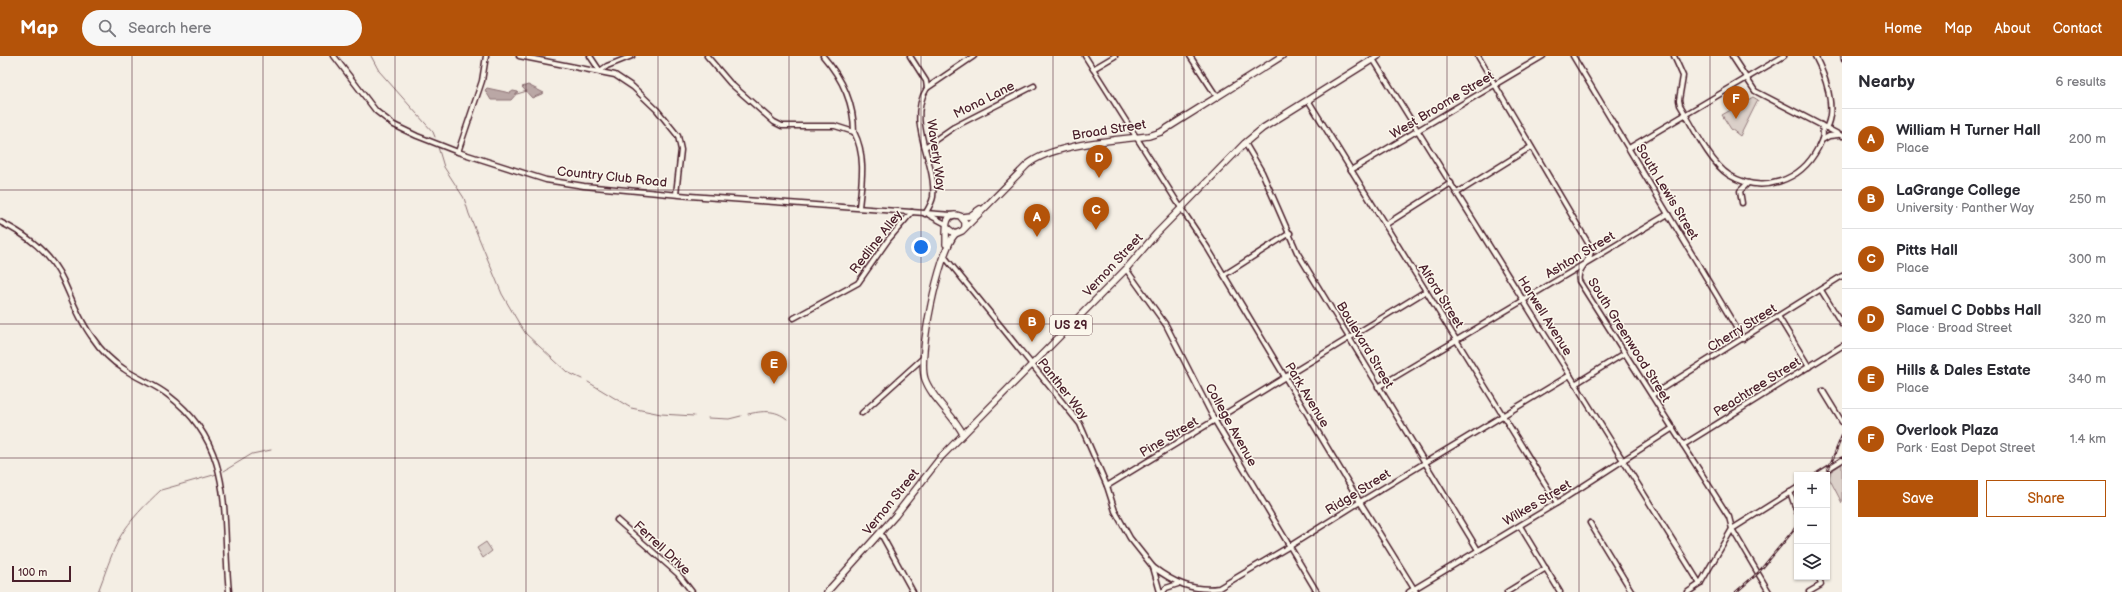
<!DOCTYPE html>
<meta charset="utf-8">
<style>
:root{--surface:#fff;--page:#f7f7f7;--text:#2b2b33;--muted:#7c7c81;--line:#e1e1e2;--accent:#b45309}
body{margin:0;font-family:"Balsamiq Sans",sans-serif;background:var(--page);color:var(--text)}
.controls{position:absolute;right:12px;bottom:12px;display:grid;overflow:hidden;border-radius:0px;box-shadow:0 1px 3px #0004}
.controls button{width:36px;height:36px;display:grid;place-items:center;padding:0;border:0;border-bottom:1px solid var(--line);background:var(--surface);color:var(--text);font:20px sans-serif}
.scale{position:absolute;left:12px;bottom:10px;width:59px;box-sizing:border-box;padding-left:4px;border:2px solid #4a1f2b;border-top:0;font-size:11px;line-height:14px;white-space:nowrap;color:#4a1f2b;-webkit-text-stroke:3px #fbf7ec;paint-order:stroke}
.you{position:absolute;left:921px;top:191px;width:14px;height:14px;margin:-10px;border:3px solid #fff;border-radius:50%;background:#1a73e8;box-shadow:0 0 0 6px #1a73e833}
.badge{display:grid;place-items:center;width:26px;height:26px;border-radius:50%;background:var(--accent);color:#fff;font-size:13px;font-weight:700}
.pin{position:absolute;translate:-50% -33px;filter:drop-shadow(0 1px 2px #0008)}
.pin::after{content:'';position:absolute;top:21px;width:14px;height:12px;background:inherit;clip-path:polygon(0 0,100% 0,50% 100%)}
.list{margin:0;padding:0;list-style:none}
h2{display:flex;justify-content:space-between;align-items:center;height:52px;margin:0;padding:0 16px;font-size:17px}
h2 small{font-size:13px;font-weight:400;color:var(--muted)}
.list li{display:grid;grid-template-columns:26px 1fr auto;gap:12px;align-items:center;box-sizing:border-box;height:60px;padding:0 16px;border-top:1px solid var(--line)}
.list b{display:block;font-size:15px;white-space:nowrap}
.list p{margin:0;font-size:13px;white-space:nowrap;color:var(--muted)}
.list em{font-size:13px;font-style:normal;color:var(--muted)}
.actions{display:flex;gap:8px;padding:12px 16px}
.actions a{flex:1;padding:9px 0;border:1px solid var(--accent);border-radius:0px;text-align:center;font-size:14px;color:var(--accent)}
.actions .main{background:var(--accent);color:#fff}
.icon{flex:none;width:22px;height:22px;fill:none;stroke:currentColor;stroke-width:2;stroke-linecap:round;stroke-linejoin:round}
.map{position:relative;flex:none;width:1842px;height:536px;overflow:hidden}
header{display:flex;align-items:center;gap:24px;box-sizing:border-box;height:56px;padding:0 20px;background:var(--accent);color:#fff}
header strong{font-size:19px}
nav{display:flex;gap:22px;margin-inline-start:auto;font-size:14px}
.search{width:280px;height:36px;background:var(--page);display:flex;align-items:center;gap:10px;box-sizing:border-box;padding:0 14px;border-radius:22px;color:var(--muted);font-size:15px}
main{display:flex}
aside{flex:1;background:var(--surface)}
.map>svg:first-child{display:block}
.green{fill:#dbd0c9;stroke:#92787a}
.water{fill:#baa7a5;stroke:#8d7174}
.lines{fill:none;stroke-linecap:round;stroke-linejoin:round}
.stream{stroke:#8d7174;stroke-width:1}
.minor-casing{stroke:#4a1f2b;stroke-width:7}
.major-casing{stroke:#4a1f2b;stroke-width:8}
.minor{stroke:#fbf7ec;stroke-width:4}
.major{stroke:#fbf7ec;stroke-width:5.5}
.rail-casing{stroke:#4a1f2b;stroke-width:2.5}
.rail{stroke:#fbf7ec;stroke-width:1;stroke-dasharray:3;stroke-linecap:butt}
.grid{fill:none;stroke:#4a1f2b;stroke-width:1;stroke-opacity:0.55}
.labels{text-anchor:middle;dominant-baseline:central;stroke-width:3;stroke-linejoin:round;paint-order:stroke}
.shield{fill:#fbf7ec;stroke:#7f6065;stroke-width:1}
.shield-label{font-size:12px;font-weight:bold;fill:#4a1f2b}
.street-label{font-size:13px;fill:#4a1f2b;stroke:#fbf7ec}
</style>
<header>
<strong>Map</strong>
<div class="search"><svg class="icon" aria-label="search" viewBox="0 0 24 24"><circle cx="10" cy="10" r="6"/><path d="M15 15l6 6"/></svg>Search here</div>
<nav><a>Home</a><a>Map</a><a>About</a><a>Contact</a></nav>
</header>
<main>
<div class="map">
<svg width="1842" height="536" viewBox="0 0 1842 536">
<rect width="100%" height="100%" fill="#f4eee4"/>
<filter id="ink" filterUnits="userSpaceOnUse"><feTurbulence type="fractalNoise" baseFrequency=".025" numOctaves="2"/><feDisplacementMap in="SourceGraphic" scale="8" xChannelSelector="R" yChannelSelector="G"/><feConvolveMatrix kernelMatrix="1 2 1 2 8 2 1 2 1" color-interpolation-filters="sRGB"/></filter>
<g filter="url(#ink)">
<g class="green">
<polygon points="1753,41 1758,44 1740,80 1731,73 1722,59"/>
<polygon points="1842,408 1842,447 1829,422 1831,415"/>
<polygon points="486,486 492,495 483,502 477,492"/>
</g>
<g class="water">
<polygon points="528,29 544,37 532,42 522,31"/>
<polygon points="487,32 510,37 513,35 518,36 511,44 491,44 485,34"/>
</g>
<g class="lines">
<g class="stream">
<polyline points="371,0 379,15 433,76 435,81"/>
<polyline points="517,38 527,35"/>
<polyline points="438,91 444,111 464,142 469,158 502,238 520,269 526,278 567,316 582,323"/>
<polyline points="588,326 631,352 661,358 694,360"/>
<path d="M 748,358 C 762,355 775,353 787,363"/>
<polyline points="708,362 729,363 741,360"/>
<polyline points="224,415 252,398 271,394"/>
<path d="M 98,536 C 105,518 111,498 120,481 C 130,464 146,448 161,434 L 217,418"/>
</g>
<defs>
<g id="minor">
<polyline points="334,0 376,55 394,69 417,80 458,96 546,124 584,130 690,140 952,159"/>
<polyline points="519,0 615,19 633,31 657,54 678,80 681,94 676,138"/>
<polyline points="590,0 600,15 607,10 632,0"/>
<path d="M 707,0 L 730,27 L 774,66 L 782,70 L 835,70 L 854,76 C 866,99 862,125 859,151"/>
<path d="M 823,0 C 842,22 854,46 854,76"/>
<path d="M 910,0 L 926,25 L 927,32 C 905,67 937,105 933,141 C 932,147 928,153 925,158"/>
<polyline points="1085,0 1181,152 1207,191 1360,446 1416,536"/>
<polyline points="1190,0 1217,41"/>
<path d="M 1478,0 L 1591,192 C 1593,204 1576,212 1579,225 L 1729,461 L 1732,473 L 1769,536"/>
<polyline points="1573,0 1743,283"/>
<path d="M 1674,0 L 1683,20 L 1679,44 L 1680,49 C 1692,69 1710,107 1729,119 C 1762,139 1801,125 1818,92 C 1822,84 1825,78 1821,69"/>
<polyline points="1732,0 1755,35 1842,80"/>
<path d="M 1815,0 C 1825,19 1837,52 1826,72"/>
<polyline points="1373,3 1700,528"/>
<polyline points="1093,13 1115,0"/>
<polyline points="927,32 974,0"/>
<polyline points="1308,44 1557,447"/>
<polyline points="1822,84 1829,80 1838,79"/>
<polyline points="1245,87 1262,116 1297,196 1478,494"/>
<polyline points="925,91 954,71 1034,30"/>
<polyline points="1629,92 1784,0"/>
<polyline points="458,96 482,25 486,0"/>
<polyline points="1351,114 1543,0"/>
<polyline points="1457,137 1531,91"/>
<polyline points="1742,147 1740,135 1748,127"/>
<polyline points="929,159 946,168"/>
<path d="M 0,166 C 27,179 50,196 63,224 C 72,243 79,264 92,281 C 100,293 111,305 124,313 C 138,323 154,328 168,339 C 237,391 221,461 229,536"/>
<polyline points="1385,169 1451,127"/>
<polyline points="944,200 1080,368 1107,430 1115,455 1130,482 1153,511 1160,536"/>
<polyline points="1126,213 1166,269 1215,365 1317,536"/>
<polyline points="1224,219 1290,177"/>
<polyline points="1821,234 1842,268"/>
<polyline points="1778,260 1809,311"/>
<polyline points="794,262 858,227 888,184 912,156"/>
<polyline points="1575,328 1625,297"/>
<polyline points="1378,331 1668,158"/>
<polyline points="1823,335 1842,366"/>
<polyline points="1652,339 1842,220"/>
<polyline points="862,357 923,302"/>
<polyline points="1683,389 1842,290"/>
<polyline points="1818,419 1842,404"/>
<polyline points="1107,430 1426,235"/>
<polyline points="1790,436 1797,456"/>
<polyline points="617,464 678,518 692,536"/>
<polyline points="1590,467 1632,536"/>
<polyline points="1520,470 1560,536"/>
<polyline points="881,478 913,536"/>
<path d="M 1153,511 C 1173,526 1193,536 1219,532 L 1290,490 L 1360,446 L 1570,319"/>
<polyline points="1163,536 1166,532 1178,528"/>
<polyline points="1409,536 1557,447 1673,372"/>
<polyline points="1507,536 1546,512"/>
<polyline points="1688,536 1700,528 1732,473 1797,432"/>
<polyline points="1809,536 1821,529 1819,521"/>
</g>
<g id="major">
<polyline points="962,161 970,160 980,153"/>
<path d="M 947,172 L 955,178 L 962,175 L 1027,109 C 1051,88 1117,84 1149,80 L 1161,76 L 1282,0"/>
<path d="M 955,178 C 939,196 917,301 925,323 C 932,343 953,358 963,378"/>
<path d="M 946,188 C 947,178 942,154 960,160 L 965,166 L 965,171"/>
<polyline points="827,536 895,460 941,401 1126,213 1156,178 1245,87 1263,72 1378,0"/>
</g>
</defs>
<use href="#minor" class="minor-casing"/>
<use href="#major" class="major-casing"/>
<use href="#minor" class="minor"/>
<use href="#major" class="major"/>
<defs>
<g id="rail">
<polyline points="1841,0 1842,5"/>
<polyline points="1826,419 1842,380"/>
<polyline points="1736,536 1758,517 1797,470"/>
</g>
</defs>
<use href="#rail" class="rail-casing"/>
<use href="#rail" class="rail"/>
</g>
</g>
<path class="grid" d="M 132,0 L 132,536M 263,0 L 263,536M 395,0 L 395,536M 526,0 L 526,536M 658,0 L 658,536M 789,0 L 789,536M 921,0 L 921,536M 1053,0 L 1053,536M 1184,0 L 1184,536M 1316,0 L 1316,536M 1447,0 L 1447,536M 1579,0 L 1579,536M 1710,0 L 1710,536M 0,134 L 1842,134M 0,268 L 1842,268M 0,402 L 1842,402"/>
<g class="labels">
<rect class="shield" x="1050" y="259" width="42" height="20" rx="3"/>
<g class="shield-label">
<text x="1071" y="269">US 29</text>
</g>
<g class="street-label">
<text transform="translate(984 44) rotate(-27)">Mona Lane</text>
<text transform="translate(1442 49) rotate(-31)">West Broome Street</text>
<text transform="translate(1109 74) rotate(-9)">Broad Street</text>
<text transform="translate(936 99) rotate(82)">Waverly Way</text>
<text transform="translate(612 121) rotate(6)">Country Club Road</text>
<text transform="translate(1667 136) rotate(59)">South Lewis Street</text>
<text transform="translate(876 186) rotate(-52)">Redline Alley</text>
<text transform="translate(1580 199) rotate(-31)">Ashton Street</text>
<text transform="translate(1113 209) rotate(-47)">Vernon Street</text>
<text transform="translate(1441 240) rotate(58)">Alford Street</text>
<text transform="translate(1545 260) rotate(58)">Harwell Avenue</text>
<text transform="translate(1742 272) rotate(-32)">Cherry Street</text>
<text transform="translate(1629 284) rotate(58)">South Greenwood Street</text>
<text transform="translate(1365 289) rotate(59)">Boulevard Street</text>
<text transform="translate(1757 331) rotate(-32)">Peachtree Street</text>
<text transform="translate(1063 333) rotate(52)">Panther Way</text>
<text transform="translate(1307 339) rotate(59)">Park Avenue</text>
<text transform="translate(1231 369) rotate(61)">College Avenue</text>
<text transform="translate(1169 381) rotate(-31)">Pine Street</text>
<text transform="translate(1358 436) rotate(-32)">Ridge Street</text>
<text transform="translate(891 446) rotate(-51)">Vernon Street</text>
<text transform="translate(1537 447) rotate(-31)">Wilkes Street</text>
<text transform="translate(662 492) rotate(43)">Ferrell Drive</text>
</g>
</g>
</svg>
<div class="controls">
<button>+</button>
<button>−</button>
<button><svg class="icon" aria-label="layers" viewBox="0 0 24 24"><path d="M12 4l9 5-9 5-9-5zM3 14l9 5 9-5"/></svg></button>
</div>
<div class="scale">100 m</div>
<div class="you"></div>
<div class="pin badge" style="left:1037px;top:181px">A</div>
<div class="pin badge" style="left:1032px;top:286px">B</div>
<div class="pin badge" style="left:1096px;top:174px">C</div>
<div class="pin badge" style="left:1099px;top:122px">D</div>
<div class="pin badge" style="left:774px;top:328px">E</div>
<div class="pin badge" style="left:1736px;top:63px">F</div>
</div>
<aside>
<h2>Nearby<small>6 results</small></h2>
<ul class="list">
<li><span class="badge">A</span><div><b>William H Turner Hall</b><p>Place</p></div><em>200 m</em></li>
<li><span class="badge">B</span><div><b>LaGrange College</b><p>University · Panther Way</p></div><em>250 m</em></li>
<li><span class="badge">C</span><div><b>Pitts Hall</b><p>Place</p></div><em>300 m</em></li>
<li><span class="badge">D</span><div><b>Samuel C Dobbs Hall</b><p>Place · Broad Street</p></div><em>320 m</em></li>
<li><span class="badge">E</span><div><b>Hills &amp; Dales Estate</b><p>Place</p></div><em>340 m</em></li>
<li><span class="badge">F</span><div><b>Overlook Plaza</b><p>Park · East Depot Street</p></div><em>1.4 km</em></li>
</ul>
<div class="actions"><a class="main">Save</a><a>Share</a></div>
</aside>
</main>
